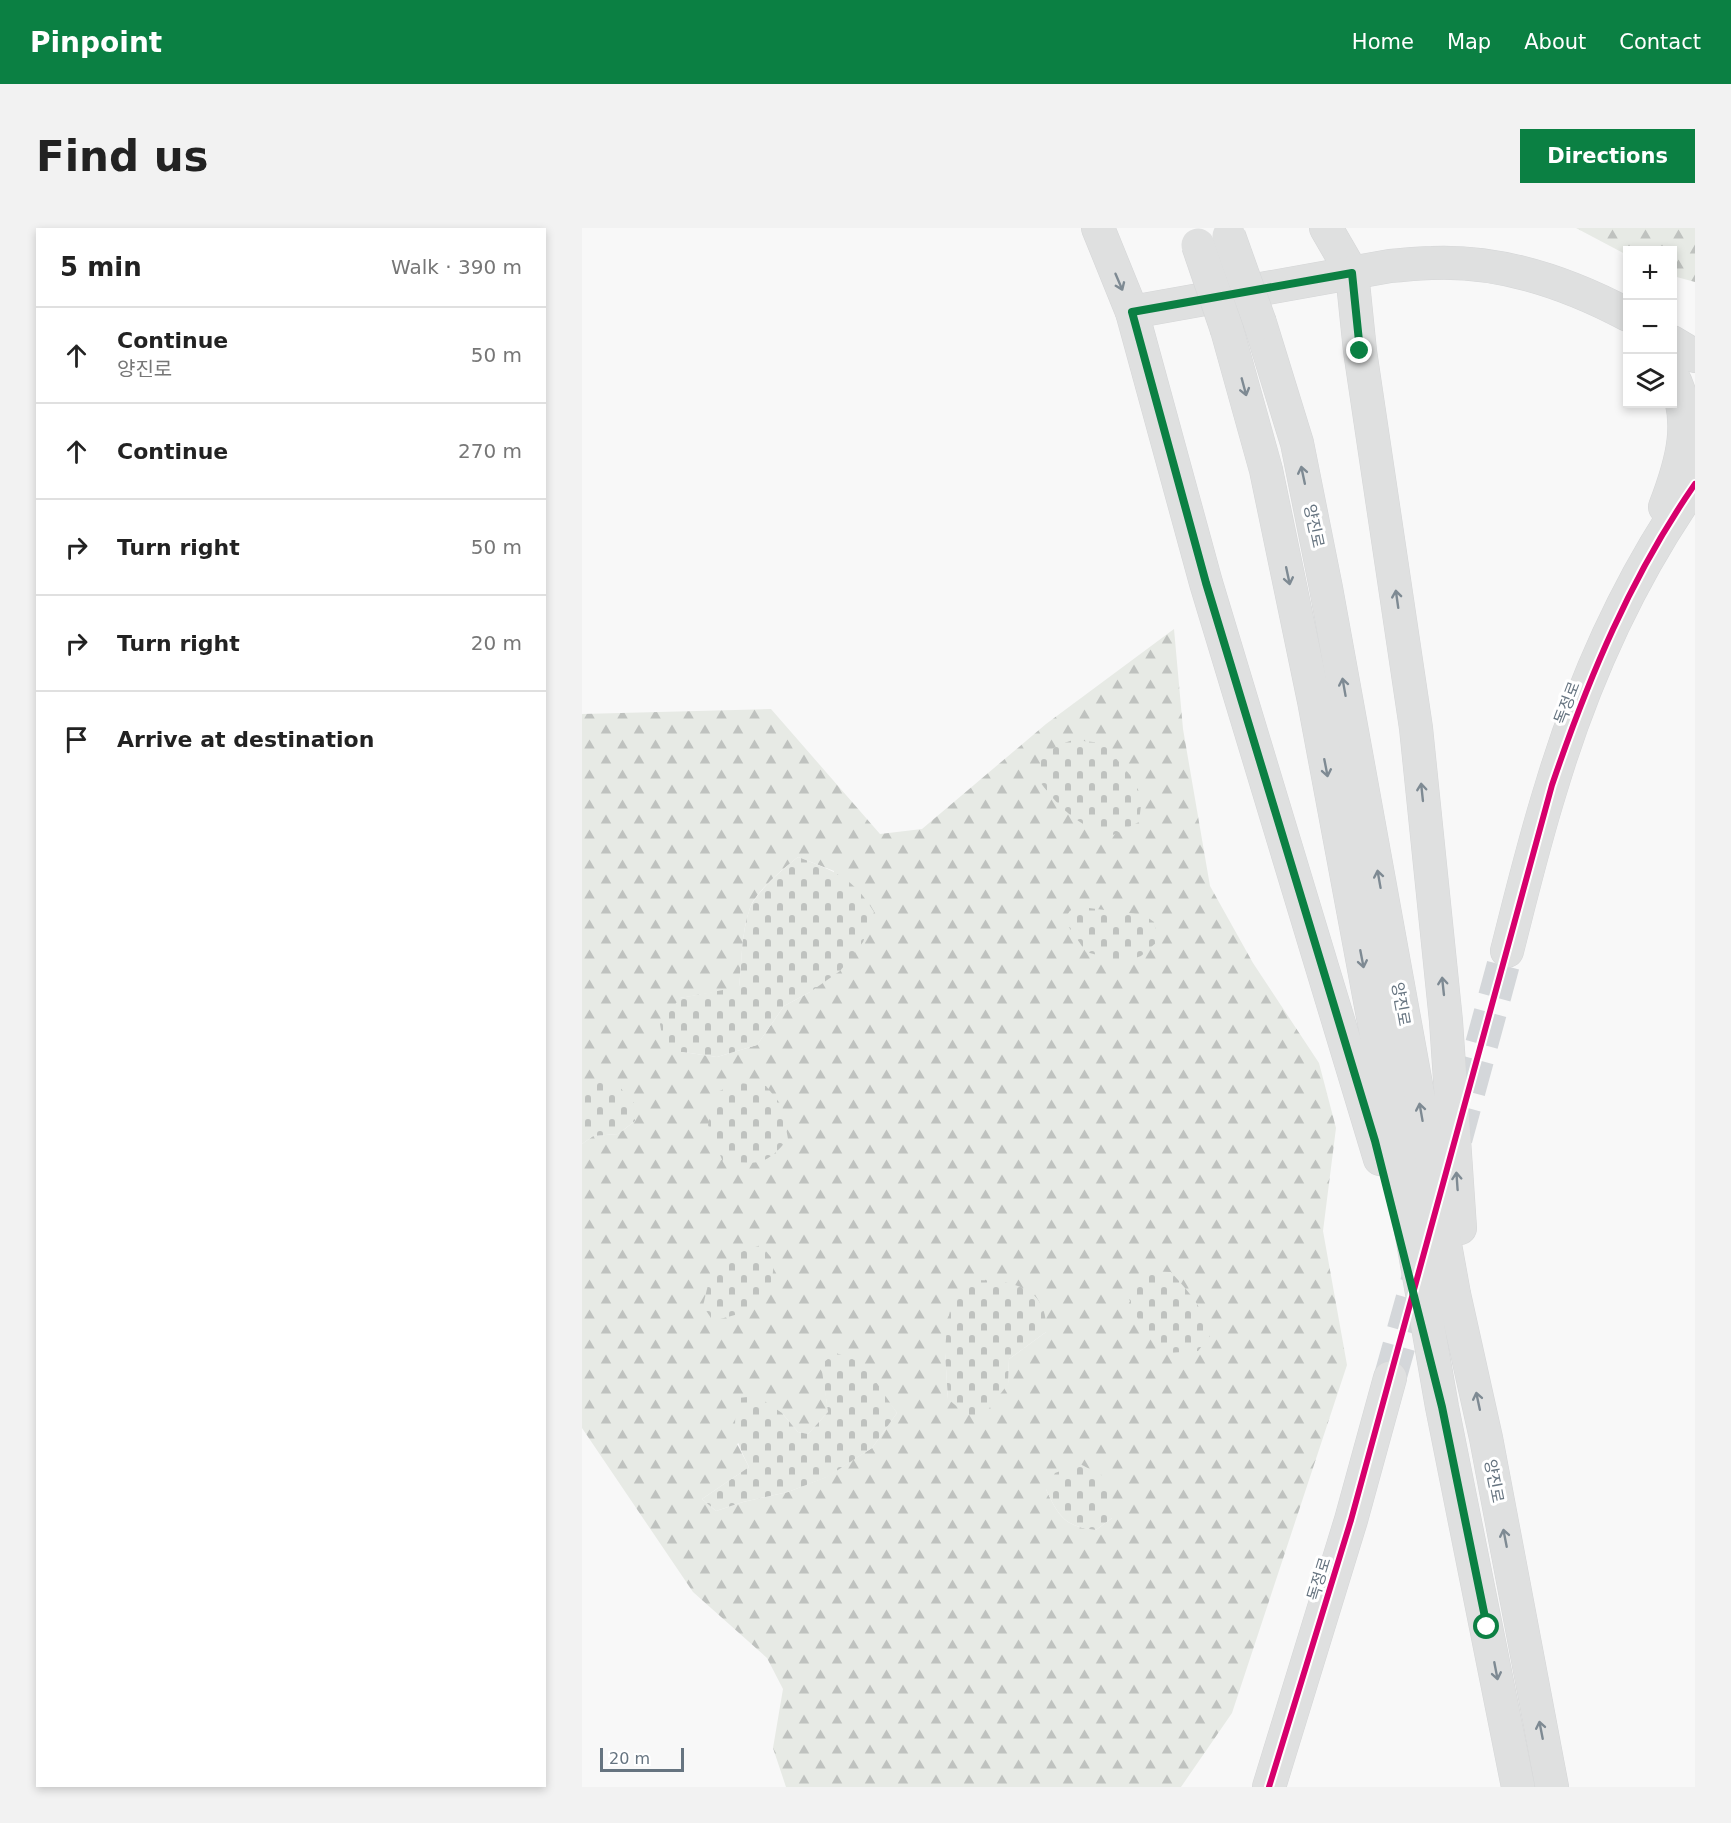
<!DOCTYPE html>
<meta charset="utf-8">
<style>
:root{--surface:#fff;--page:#f2f2f2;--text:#222;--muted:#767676;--line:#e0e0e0;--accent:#0b8043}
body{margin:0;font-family:"DejaVu Sans","Noto Sans KR",sans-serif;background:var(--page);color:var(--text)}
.controls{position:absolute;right:18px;top:18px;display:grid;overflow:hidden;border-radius:0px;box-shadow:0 3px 9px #0003}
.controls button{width:54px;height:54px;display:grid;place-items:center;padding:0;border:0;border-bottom:2px solid var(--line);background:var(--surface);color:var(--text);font:30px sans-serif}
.scale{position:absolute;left:18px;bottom:15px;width:84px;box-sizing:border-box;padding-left:6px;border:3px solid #667480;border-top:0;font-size:16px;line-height:21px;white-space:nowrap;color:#667480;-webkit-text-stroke:4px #fff;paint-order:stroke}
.stop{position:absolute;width:18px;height:18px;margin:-14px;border:4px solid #0b8043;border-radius:50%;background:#fff}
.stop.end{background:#0b8043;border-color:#fff;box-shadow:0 2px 6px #0008}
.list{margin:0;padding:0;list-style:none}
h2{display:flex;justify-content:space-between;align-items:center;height:78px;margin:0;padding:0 24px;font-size:26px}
h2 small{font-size:20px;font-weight:400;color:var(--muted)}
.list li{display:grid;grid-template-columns:39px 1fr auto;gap:18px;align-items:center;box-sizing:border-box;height:96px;padding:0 24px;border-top:2px solid var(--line)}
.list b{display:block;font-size:22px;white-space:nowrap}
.list p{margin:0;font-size:20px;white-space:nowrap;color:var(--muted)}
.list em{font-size:20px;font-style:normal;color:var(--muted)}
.icon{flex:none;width:33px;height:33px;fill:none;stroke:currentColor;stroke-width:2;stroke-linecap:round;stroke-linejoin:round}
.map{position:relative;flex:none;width:1113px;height:1559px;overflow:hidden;border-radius:0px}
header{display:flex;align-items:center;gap:36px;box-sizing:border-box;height:84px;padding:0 30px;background:var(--accent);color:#fff}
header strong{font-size:28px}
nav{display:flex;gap:33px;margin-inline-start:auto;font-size:21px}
.intro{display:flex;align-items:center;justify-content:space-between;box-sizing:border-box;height:144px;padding:0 36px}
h1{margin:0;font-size:42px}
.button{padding:15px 27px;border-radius:0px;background:var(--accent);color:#fff;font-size:21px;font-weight:700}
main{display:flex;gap:36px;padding:0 36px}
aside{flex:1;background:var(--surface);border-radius:0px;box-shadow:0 3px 9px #0003}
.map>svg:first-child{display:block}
.forest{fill:url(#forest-firs);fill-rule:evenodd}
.cemetery{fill:url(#cemetery-stones)}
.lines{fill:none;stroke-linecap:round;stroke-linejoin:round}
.secondary-tunnel{stroke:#d4d7da;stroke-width:33;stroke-dasharray:33 16;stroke-linecap:butt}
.secondary-casing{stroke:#d5d6d7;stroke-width:34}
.secondary{stroke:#dfe0e0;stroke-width:33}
.secondary-bridge-casing{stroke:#d5d6d7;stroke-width:34;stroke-linecap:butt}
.secondary-bridge{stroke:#dfe0e0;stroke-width:33}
.cycleway-casing{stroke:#fff;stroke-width:10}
.cycleway{stroke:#d6006c;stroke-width:6}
.oneway{stroke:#7e8a93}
.route{stroke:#0b8043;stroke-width:8}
.labels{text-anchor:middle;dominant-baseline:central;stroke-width:6;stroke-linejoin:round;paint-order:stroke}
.street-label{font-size:16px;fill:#667480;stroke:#fff}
</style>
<header>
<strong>Pinpoint</strong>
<nav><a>Home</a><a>Map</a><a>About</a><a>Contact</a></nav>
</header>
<div class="intro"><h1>Find us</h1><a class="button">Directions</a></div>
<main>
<aside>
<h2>5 min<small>Walk · 390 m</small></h2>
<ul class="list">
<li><svg class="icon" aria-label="ahead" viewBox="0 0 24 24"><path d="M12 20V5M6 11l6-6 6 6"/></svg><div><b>Continue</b><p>양진로</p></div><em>50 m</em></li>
<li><svg class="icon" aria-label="ahead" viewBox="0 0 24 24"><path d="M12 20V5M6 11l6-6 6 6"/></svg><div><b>Continue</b></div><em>270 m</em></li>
<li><svg class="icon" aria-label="right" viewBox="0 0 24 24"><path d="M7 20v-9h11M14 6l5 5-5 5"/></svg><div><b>Turn right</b></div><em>50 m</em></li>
<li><svg class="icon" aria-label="right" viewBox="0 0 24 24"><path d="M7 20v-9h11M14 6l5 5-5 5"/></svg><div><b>Turn right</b></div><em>20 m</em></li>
<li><svg class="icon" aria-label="arrive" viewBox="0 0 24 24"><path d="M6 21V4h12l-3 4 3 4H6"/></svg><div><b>Arrive at destination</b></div></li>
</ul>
</aside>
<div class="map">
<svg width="1113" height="1559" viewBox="0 0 1113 1559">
<defs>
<pattern id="forest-firs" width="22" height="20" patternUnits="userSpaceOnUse" patternTransform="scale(1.5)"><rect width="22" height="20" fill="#e7eae5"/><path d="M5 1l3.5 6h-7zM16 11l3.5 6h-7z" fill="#bfc2bf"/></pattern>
<pattern id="cemetery-stones" width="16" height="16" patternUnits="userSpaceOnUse" patternTransform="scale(1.5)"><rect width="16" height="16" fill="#e7eae5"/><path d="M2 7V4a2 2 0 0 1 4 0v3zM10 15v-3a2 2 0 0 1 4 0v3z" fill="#bfc2bf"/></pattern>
</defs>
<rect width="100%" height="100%" fill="#f8f8f8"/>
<g class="forest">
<polygon points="994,0 1113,0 1113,54 1091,48 1090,22 1046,22 1045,27"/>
<path d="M 592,401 L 601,501 L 628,658 L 671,735 L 737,835 L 754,900 L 741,1003 L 765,1137 L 650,1485 L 599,1559 L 204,1559 L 191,1520 L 201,1461 L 185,1430 L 111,1364 L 0,1200 L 0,916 L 11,908 L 36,906 L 53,893 L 2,854 L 0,854 L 0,486 L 189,481 L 298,606 L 340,601 L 464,496 ZM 216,629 L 252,643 L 228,764 L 202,778 L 175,817 L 135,829 L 101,824 L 83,824 L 98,770 L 157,760 C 160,734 159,705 168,680 C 173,664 202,640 216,629 ZM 464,1104 L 427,1131 L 426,1156 L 366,1171 L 363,1125 ZM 240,1136 L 304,1170 L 315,1185 L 290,1220 L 244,1249 L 206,1264 L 161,1274 L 134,1283 L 120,1271 L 167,1239 L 155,1216 L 200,1185 L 216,1204 L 226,1206 L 246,1184 ZM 464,1261 L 530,1290 L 514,1302 C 483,1299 476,1288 464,1261 Z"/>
</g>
<g class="cemetery">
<path d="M 491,512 L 521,515 L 548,547 L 560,569 L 557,594 L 527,609 C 493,594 480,583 458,554 L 459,529 L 476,517 Z"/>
<path d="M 216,629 C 252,643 272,650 292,684 L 281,714 L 258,743 L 228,764 L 202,778 L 175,817 L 135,829 L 101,824 L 83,824 L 78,796 L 98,770 L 157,759 C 160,734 159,705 168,680 C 174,664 202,640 216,629 Z"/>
<polygon points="491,678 562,687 572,694 576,713 559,728 542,734 504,724 482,692"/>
<polygon points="32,853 53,876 53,893 36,906 11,908 0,916 0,854"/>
<path d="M 158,855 L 184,858 L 200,878 L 206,911 C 182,940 176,935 141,934 L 126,897 L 132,865 Z"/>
<polygon points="179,1017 192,1033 190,1053 160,1085 131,1093 121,1078 129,1044 153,1026"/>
<path d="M 561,1043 L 589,1044 C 609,1067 620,1077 628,1108 L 616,1123 L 585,1125 L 562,1104 L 547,1071 L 550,1050 Z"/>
<path d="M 387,1052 C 425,1052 467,1056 464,1104 L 427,1131 L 426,1156 L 402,1187 L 385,1187 L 366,1171 L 363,1125 L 365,1096 L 372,1066 Z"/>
<path d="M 254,1125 L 273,1132 L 290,1148 L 315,1185 L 290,1220 L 245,1249 L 206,1264 L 161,1274 L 134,1283 L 120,1271 L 167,1239 C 153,1211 150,1201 156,1170 L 175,1168 L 200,1185 L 216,1204 L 226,1206 L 246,1184 L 239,1136 Z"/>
<path d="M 498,1236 L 523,1249 L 530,1270 L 530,1290 L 514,1302 C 483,1299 476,1288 464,1261 L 473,1245 Z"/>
</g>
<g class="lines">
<g class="secondary-tunnel">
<polyline points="874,911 925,723"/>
<polyline points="808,1150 839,1039"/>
</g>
<defs>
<g id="secondary">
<polyline points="516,0 550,84 624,355 798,931"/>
<polyline points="744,0 770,45 778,123 834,500 864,793 878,1000"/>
<path d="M 550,84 L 808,38 C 822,37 836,35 850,35 C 919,32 986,55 1046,87"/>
<polyline points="678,95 715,215 744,360 872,1066 904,1210 970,1559"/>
<polyline points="645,102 684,242 732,473 800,837 860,1179 936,1559"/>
<polyline points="1090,114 1113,128"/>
<path d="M 1083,279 C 1100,235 1113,191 1090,147"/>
<path d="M 925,723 C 939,668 952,614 969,560 C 1001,453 1049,347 1113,256"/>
<polyline points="687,1559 769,1292 808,1150"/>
</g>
</defs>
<use href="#secondary" class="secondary-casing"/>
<use href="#secondary" class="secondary"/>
<defs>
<g id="secondary-bridge">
<polyline points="647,8 678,95"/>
<polyline points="616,17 645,102"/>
</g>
</defs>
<use href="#secondary-bridge" class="secondary-bridge-casing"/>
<use href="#secondary-bridge" class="secondary-bridge"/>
<defs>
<path id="cycleway" d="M 687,1559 L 769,1292 L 970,557 C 1006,451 1049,348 1113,256"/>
</defs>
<use href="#cycleway" class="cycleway-casing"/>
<use href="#cycleway" class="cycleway"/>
</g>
<defs><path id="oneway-shaft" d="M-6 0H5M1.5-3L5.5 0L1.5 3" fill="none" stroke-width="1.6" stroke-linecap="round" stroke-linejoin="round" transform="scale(1.5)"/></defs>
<g class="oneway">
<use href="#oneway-shaft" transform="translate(537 54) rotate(67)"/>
<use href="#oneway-shaft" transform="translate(662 159) rotate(75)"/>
<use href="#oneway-shaft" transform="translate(721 247) rotate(-102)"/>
<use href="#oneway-shaft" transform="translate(706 348) rotate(78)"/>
<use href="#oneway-shaft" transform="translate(815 371) rotate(-98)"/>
<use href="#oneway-shaft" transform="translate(762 459) rotate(-100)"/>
<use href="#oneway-shaft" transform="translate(744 540) rotate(79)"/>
<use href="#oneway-shaft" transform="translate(840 564) rotate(-96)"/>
<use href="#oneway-shaft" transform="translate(797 651) rotate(-100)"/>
<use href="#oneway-shaft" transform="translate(780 731) rotate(79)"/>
<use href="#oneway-shaft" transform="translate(861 758) rotate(-96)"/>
<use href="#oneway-shaft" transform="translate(839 884) rotate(-100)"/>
<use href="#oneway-shaft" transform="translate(875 953) rotate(-94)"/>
<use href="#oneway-shaft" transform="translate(896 1173) rotate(-102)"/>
<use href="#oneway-shaft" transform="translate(923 1310) rotate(-101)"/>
<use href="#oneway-shaft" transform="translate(914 1443) rotate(79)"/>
<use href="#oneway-shaft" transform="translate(959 1502) rotate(-101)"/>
</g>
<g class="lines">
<polyline class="route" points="778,123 770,45 550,84 624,355 793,913 860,1179 905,1399"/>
</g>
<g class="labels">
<g class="street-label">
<text transform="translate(732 298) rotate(78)">양진로</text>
<text transform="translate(985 475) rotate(-69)">독정로</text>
<text transform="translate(819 776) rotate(80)">양진로</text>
<text transform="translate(912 1253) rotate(79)">양진로</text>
<text transform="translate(737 1351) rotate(-73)">독정로</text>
</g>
</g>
</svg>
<div class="controls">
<button>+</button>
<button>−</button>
<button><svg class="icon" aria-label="layers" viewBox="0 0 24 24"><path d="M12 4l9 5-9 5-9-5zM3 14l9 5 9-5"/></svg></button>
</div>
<div class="scale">20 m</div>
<div class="stop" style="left:905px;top:1399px"></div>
<div class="stop end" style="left:778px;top:123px"></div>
</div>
</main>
